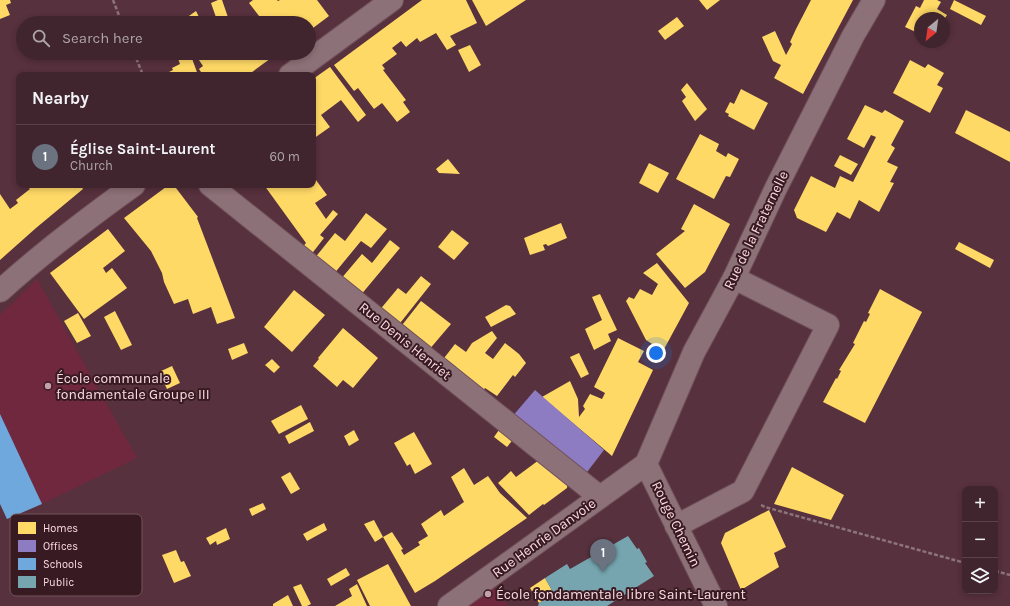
<!DOCTYPE html>
<meta charset="utf-8">
<style>
:root{--surface:#41252e;--page:#4c313a;--text:#f1f3f6;--muted:#aea5aa;--line:#5a424a;--accent:#1a73e8}
body{margin:0;font-family:Karla,sans-serif;background:var(--page);color:var(--text)}
.controls{position:absolute;right:12px;bottom:12px;display:grid;overflow:hidden;border-radius:8px;box-shadow:0 2px 6px #0003}
.controls button{width:36px;height:36px;display:grid;place-items:center;padding:0;border:0;border-bottom:1px solid var(--line);background:var(--surface);color:var(--text);font:20px sans-serif}
.compass{position:absolute;left:914px;top:12px;width:36px;height:36px;border-radius:50%;background:var(--surface);box-shadow:0 2px 6px #0003;rotate:209deg}
.you{position:absolute;left:656px;top:353px;width:14px;height:14px;margin:-10px;border:3px solid #fff;border-radius:50%;background:#1a73e8;box-shadow:0 0 0 6px #1a73e833}
.badge{display:grid;place-items:center;width:26px;height:26px;border-radius:50%;background:var(--accent);color:#fff;font-size:13px;font-weight:700}
.pin{position:absolute;translate:-50% -33px;filter:drop-shadow(0 1px 2px #0008)}
.pin::after{content:'';position:absolute;top:21px;width:14px;height:12px;background:inherit;clip-path:polygon(0 0,100% 0,50% 100%)}
.list{margin:0;padding:0;list-style:none}
h2{display:flex;justify-content:space-between;align-items:center;height:52px;margin:0;padding:0 16px;font-size:17px}
h2 small{font-size:13px;font-weight:400;color:var(--muted)}
.list li{display:grid;grid-template-columns:26px 1fr auto;gap:12px;align-items:center;box-sizing:border-box;height:64px;padding:0 16px;border-top:1px solid var(--line)}
.list b{display:block;font-size:15px;white-space:nowrap}
.list p{margin:0;font-size:13px;white-space:nowrap;color:var(--muted)}
.list em{font-size:13px;font-style:normal;color:var(--muted)}
.icon{flex:none;width:22px;height:22px;fill:none;stroke:currentColor;stroke-width:2;stroke-linecap:round;stroke-linejoin:round}
.map{position:relative;flex:none;width:1010px;height:606px;overflow:hidden}
.search{position:absolute;background:var(--surface);box-shadow:0 2px 6px #0003;left:16px;top:16px;width:300px;height:44px;display:flex;align-items:center;gap:10px;box-sizing:border-box;padding:0 14px;border-radius:22px;color:var(--muted);font-size:15px}
.panel{position:absolute;background:var(--surface);box-shadow:0 2px 6px #0003;left:16px;top:72px;width:300px;height:116px;border-radius:8px}
.map>svg:first-child{display:block}
.built{fill:#70283f}
.homes{fill:#ffd966}
.offices{fill:#8e7cc3}
.schools{fill:#6fa8dc}
.public{fill:#76a5af}
.lines{fill:none;stroke-linecap:round;stroke-linejoin:round}
.minor-casing{stroke:#70505a;stroke-width:24}
.path{stroke:#8d737a;stroke-width:2.5;stroke-dasharray:4 2;stroke-linecap:butt}
.minor{stroke:#8d7178;stroke-width:22}
.poi-dot{fill:#c4a0a8;stroke:#381a22;stroke-width:1.5}
.labels{text-anchor:middle;dominant-baseline:central;stroke-width:4;stroke-linejoin:round;paint-order:stroke}
.street-label{font-size:14px;fill:#fedbe2;stroke:#381a22}
.poi-label{font-size:14px;fill:#fedbe2;stroke:#381a22;text-anchor:start}
.key{fill:#381a22;stroke:#73545c;stroke-width:1}
.key-label{font-size:11px;fill:#fedbe2}
</style>
<div class="map">
<svg width="1010" height="606" viewBox="0 0 1010 606">
<rect width="100%" height="100%" fill="#57313d"/>
<g class="built">
<polygon points="37,279 137,458 42,504 7,518 0,505 0,315"/>
<polygon points="491,583 508,606 461,606"/>
</g>
<g class="homes">
<polygon points="0,0 10,0 11,3 6,5 10,15 0,19"/>
<polygon points="218,0 222,0 230,23 218,23 211,3"/>
<polygon points="253,0 277,0 278,1 280,0 317,0 329,16 309,31 309,23 260,23 263,21 249,3"/>
<polygon points="422,0 466,0 477,23 450,36 456,45 447,50 436,33 420,42 417,38 406,47 401,41 392,48 397,54 382,65 385,69 383,70 406,100 403,102 410,112 397,122 382,103 374,109 358,88 354,91 334,65"/>
<polygon points="472,0 526,0 486,26"/>
<polygon points="699,0 720,0 707,10"/>
<polygon points="811,0 853,0 803,94 774,78 781,65 773,61 762,37 775,31 786,55 792,44 790,42 796,29"/>
<polygon points="924,0 937,0 941,2 937,9 947,15 945,18 920,18 920,34 905,27 916,6 920,8"/>
<polygon points="954,0 986,16 981,25 950,9"/>
<polygon points="196,11 201,21 200,22 200,23 189,23 186,18"/>
<polygon points="677,17 684,26 665,40 658,31"/>
<polygon points="470,45 481,65 469,72 458,50"/>
<polygon points="176,53 190,53 198,75 163,75 173,70 172,68 180,64"/>
<polygon points="196,53 278,53 248,75 203,75 199,69 203,66 195,54"/>
<polygon points="910,60 925,68 928,64 944,73 937,85 943,88 930,113 893,93"/>
<polygon points="330,67 366,115 358,122 341,100 321,115 330,127 313,139 313,79"/>
<polygon points="687,83 707,109 695,121 682,101 686,97 681,90"/>
<polygon points="741,89 768,103 754,130 728,116 729,114 725,112 730,102 734,104"/>
<polygon points="865,105 882,113 885,110 904,121 891,145 895,148 887,162 898,167 890,182 894,183 879,212 859,200 850,219 837,212 826,232 797,218 794,210 811,176 835,188 840,176 853,182 876,137 871,135 864,148 847,139"/>
<polygon points="966,110 1010,132 1010,162 955,133"/>
<polygon points="700,134 719,144 716,151 726,157 728,153 739,159 730,177 726,176 714,199 676,179"/>
<polygon points="840,155 858,164 851,175 834,166"/>
<polygon points="448,159 460,174 439,173 436,169"/>
<polygon points="649,163 669,173 658,193 639,183"/>
<polygon points="313,176 327,195 315,203 326,219 333,210 338,214 320,235 324,238 310,256 301,249 306,243 264,185 313,185"/>
<polygon points="26,185 80,185 83,189 36,228 0,260 0,194 10,209 18,203 16,200 30,189"/>
<polygon points="166,187 176,188 198,217 197,218 235,318 217,324 211,307 193,314 188,299 174,304 164,282 162,273 151,251 124,218"/>
<polygon points="694,204 730,224 705,272 685,288 656,254 685,231 681,229"/>
<polygon points="366,213 387,229 371,248 361,241 333,275 314,259 335,233 345,241"/>
<polygon points="561,223 567,238 548,246 546,244 543,245 545,250 530,255 524,238"/>
<polygon points="108,229 125,251 103,268 106,273 112,268 127,288 84,319 50,273"/>
<polygon points="452,230 469,243 454,260 438,247"/>
<polygon points="390,240 400,248 360,296 340,280 362,254 372,263"/>
<polygon points="959,242 994,260 990,268 955,249"/>
<polygon points="657,263 689,303 663,351 646,340 626,301 629,297 634,299 640,289 652,295 658,284 643,273"/>
<polygon points="421,276 431,284 397,327 378,312 398,288 406,294"/>
<polygon points="880,289 922,312 865,423 823,402 836,378 837,379 841,371 839,370 855,344 853,343 864,321 866,322 870,314 868,313"/>
<polygon points="294,290 325,315 292,352 264,327"/>
<polygon points="600,294 617,330 608,334 611,341 594,350 585,329 602,320 592,297"/>
<polygon points="421,301 451,324 428,351 399,329"/>
<polygon points="506,305 510,306 516,314 491,327 485,317"/>
<polygon points="115,311 132,345 121,350 104,317"/>
<polygon points="78,313 91,336 77,343 64,321"/>
<polygon points="343,328 378,358 353,388 343,380 337,387 313,366 319,359 318,358"/>
<polygon points="492,331 497,338 485,353 493,359 505,343 519,354 526,363 515,377 513,375 497,396 485,388 482,393 441,362 455,344 466,352 472,343"/>
<polygon points="618,338 644,351 638,362 653,370 612,456 542,397 570,381 578,399 579,417 585,409 583,406 590,394 602,399 605,393 594,387"/>
<polygon points="244,343 248,353 232,360 228,349"/>
<polygon points="579,353 589,374 581,378 570,357"/>
<polygon points="272,359 280,367 274,373 265,365"/>
<polygon points="172,366 180,383 167,389 159,372"/>
<polygon points="301,405 308,419 279,434 271,421"/>
<polygon points="310,422 314,431 289,444 285,436"/>
<polygon points="501,427 515,437 507,447 494,437"/>
<polygon points="354,430 359,440 349,446 344,436"/>
<polygon points="414,432 432,464 415,474 410,464 407,466 394,443"/>
<polygon points="543,457 568,481 567,488 544,505 543,504 529,515 498,483 511,471 516,477"/>
<polygon points="792,467 844,495 831,520 774,504"/>
<polygon points="464,468 474,485 488,476 500,493 527,518 435,581 415,593 383,537 392,532 403,549 401,550 404,555 420,545 418,542 428,536 421,524 441,510 444,516 464,502 451,477"/>
<polygon points="290,472 300,489 291,494 281,477"/>
<polygon points="263,503 266,509 252,516 249,509"/>
<polygon points="769,510 786,547 774,553 779,567 741,590 721,543 725,533"/>
<polygon points="374,520 383,537 375,542 364,524"/>
<polygon points="324,523 327,530 307,541 303,534"/>
<polygon points="226,528 230,539 217,545 216,541 210,545 206,538"/>
<polygon points="176,550 181,562 184,561 191,576 174,583 162,555"/>
<polygon points="388,564 411,606 370,606 357,580"/>
<polygon points="346,568 350,575 331,586 327,579"/>
<polygon points="545,578 554,594 539,603 530,588"/>
<polygon points="301,584 311,604 307,606 302,606 293,587"/>
<polygon points="357,584 367,606 335,606 352,596 349,589"/>
<polygon points="288,595 293,606 273,606 273,604"/>
</g>
<polygon class="offices" points="535,390 604,450 584,476 511,418"/>
<polygon class="schools" points="0,414 42,504 7,519 0,504"/>
<polygon class="public" points="628,536 637,549 639,548 647,562 645,563 654,576 607,606 538,606 539,603 554,594 545,578 567,564 570,569"/>
<g class="lines">
<defs>
<g id="minor">
<polyline points="290,75 392,0"/>
<polyline points="210,185 600,497"/>
<path d="M 0,291 C 42,253 88,218 134,185"/>
<polyline points="646,464 694,352 734,278 776,188 853,36 874,0"/>
<polyline points="646,464 716,606"/>
<polyline points="676,526 743,491 828,325 734,278"/>
<polyline points="449,606 646,464"/>
</g>
</defs>
<use href="#minor" class="minor-casing"/>
<g class="path">
<polyline points="113,0 122,23"/>
<polyline points="134,53 143,75"/>
<polyline points="761,505 765,507 965,563"/>
<polyline points="995,571 1010,575"/>
</g>
<use href="#minor" class="minor"/>
</g>
<g class="poi-dot">
<circle cx="48" cy="386" r="4"/>
<circle cx="488" cy="594" r="4"/>
</g>
<g class="labels">
<g class="street-label">
<text transform="translate(756 230) rotate(-64)">Rue de la Fraternelle</text>
<text transform="translate(405 341) rotate(39)">Rue Denis Henriet</text>
<text transform="translate(676 524) rotate(64)">Rouge Chemin</text>
<text transform="translate(544 538) rotate(-36)">Rue Henrie Danvoie</text>
</g>
<g class="poi-label">
<text x="56" y="378">École communale<tspan x="56" dy="16">fondamentale Groupe III</tspan></text>
<text x="496" y="594">École fondamentale libre Saint-Laurent</text>
</g>
</g>
<rect x="10" y="514" width="132" height="82" rx="6" class="key"/>
<rect x="18" y="522" width="18" height="12" fill="#ffd966"/>
<rect x="18" y="540" width="18" height="12" fill="#8e7cc3"/>
<rect x="18" y="558" width="18" height="12" fill="#6fa8dc"/>
<rect x="18" y="576" width="18" height="12" fill="#76a5af"/>
<g class="key-label">
<text x="43" y="532">Homes</text>
<text x="43" y="550">Offices</text>
<text x="43" y="568">Schools</text>
<text x="43" y="586">Public</text>
</g>
</svg>
<div class="controls">
<button>+</button>
<button>−</button>
<button><svg class="icon" aria-label="layers" viewBox="0 0 24 24"><path d="M12 4l9 5-9 5-9-5zM3 14l9 5 9-5"/></svg></button>
</div>
<svg class="compass" viewBox="-18 -18 36 36"><path d="M0-13l5 13h-10z" fill="#e53935"/><path d="M0 13l5-13h-10z" fill="#aea5aa"/></svg>
<div class="you"></div>
<div class="pin badge" style="left:603px;top:572px;background:#6b7280">1</div>
<div class="search"><svg class="icon" aria-label="search" viewBox="0 0 24 24"><circle cx="10" cy="10" r="6"/><path d="M15 15l6 6"/></svg>Search here</div>
<section class="panel">
<h2>Nearby<small></small></h2>
<ul class="list">
<li><span class="badge" style="background:#6b7280">1</span><div><b>Église Saint-Laurent</b><p>Church</p></div><em>60 m</em></li>
</ul>
</section>
</div>
